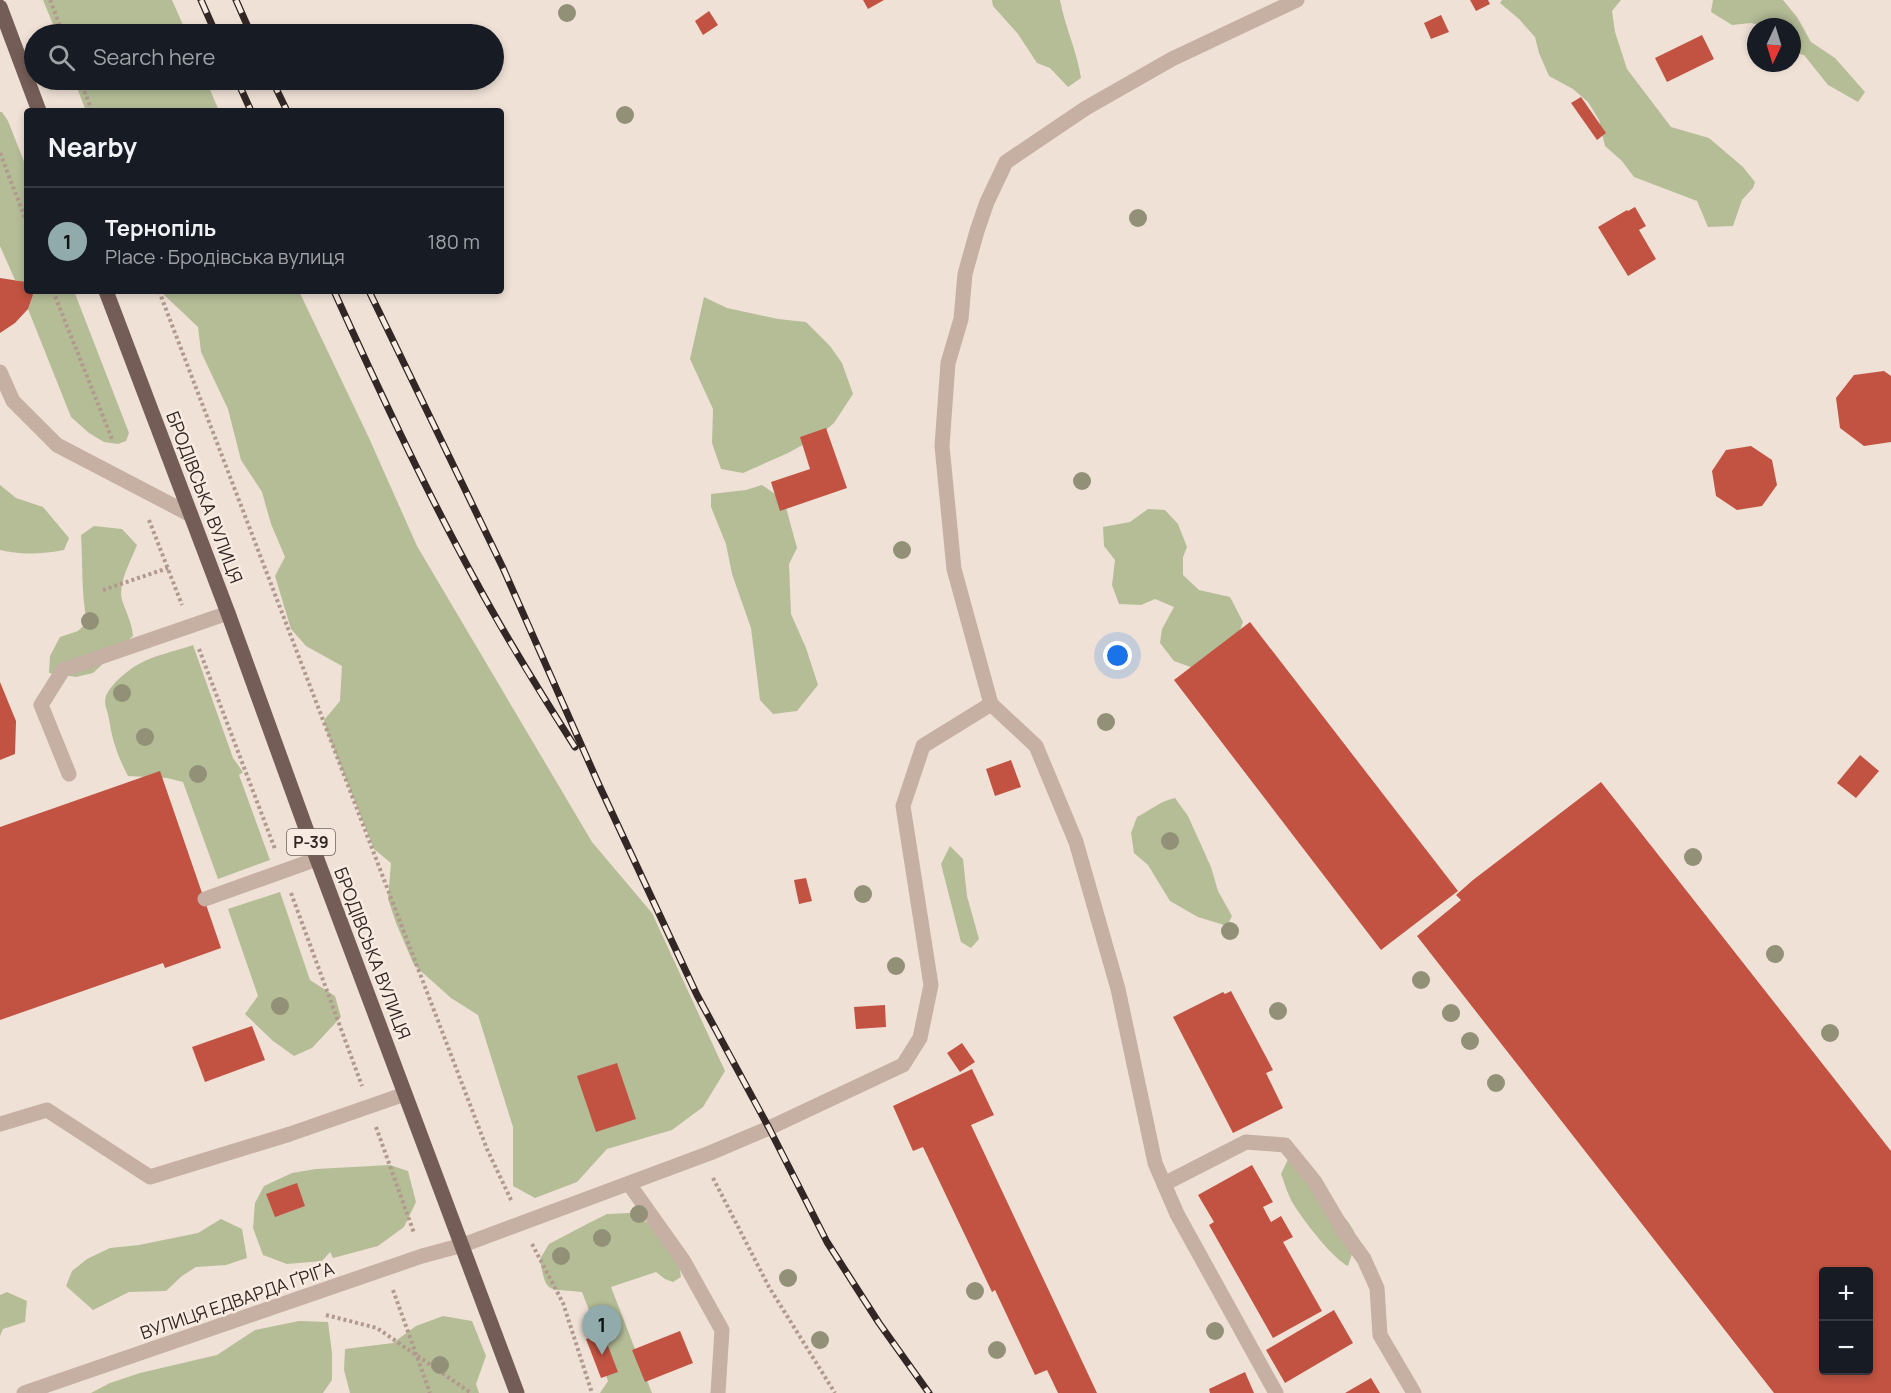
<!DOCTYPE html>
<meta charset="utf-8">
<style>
:root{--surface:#171b24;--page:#20242c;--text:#f1f3f6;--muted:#9ea1a6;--line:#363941;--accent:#91aaab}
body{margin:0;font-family:Manrope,sans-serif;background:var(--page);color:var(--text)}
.controls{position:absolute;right:18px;bottom:18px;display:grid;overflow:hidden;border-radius:6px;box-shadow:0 3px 9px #0003}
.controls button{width:54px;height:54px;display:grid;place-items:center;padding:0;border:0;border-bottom:2px solid var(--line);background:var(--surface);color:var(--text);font:30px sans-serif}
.compass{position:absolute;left:1747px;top:18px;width:54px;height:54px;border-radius:50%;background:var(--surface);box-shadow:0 3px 9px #0003;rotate:184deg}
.you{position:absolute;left:1118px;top:656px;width:21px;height:21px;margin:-15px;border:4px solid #fff;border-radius:50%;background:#1a73e8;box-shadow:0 0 0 9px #1a73e833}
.badge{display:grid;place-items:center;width:39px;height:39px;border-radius:50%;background:var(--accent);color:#111;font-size:20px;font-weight:700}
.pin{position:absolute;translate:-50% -50px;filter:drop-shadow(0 2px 3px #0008)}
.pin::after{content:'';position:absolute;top:32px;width:21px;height:18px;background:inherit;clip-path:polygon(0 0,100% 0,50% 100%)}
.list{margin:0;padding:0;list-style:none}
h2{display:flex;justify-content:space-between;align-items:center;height:78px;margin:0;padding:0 24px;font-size:26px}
h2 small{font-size:20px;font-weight:400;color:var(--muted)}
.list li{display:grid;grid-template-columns:39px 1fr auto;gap:18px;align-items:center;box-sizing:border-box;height:108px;padding:0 24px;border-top:2px solid var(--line)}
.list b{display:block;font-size:22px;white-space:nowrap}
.list p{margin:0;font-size:20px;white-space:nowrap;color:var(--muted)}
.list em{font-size:20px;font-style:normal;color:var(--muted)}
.icon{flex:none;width:33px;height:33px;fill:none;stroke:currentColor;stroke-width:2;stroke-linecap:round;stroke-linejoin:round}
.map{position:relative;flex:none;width:1891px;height:1393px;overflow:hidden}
.search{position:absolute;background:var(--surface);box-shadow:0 3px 9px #0003;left:24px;top:24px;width:480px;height:66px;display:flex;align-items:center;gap:15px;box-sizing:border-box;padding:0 21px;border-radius:33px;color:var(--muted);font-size:22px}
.panel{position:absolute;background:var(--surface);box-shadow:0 3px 9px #0003;left:24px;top:108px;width:480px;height:186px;border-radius:6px}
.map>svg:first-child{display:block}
.green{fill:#b5bd97}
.building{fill:#c25342;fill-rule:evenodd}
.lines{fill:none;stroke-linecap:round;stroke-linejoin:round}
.path{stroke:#b2998e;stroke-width:4;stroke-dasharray:3 3;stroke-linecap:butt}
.lane{stroke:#c6afa3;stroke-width:15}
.street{stroke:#c6afa3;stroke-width:15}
.primary{stroke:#745d56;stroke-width:15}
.rail-casing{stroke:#322725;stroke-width:7}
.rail{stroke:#f8ebe2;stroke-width:4.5;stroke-dasharray:14;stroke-linecap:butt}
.tree{fill:#929177}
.labels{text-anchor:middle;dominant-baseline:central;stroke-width:5;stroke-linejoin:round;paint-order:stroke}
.shield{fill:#f8ebe2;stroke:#6d625e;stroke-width:1.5}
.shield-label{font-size:16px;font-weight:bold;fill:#322725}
.street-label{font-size:18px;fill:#322725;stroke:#f8ebe2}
</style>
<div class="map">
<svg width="1891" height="1393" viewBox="0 0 1891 1393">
<rect width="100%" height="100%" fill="#efe1d6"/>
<g class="green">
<polygon points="43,0 172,0 187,34 57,34"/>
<path d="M 992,0 L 1060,0 C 1065,27 1077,51 1081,78 L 1068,87 L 1050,68 L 1037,63 L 1018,34 L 993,6 Z"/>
<polygon points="1502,0 1621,0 1612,11 1615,32 1627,69 1671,127 1709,138 1743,167 1755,182 1753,188 1742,200 1733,226 1708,227 1697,201 1634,177 1622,161 1605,146 1599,120 1588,102 1573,89 1549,76 1539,53 1535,37 1519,19 1500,3"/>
<polygon points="1713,0 1783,0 1797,17 1811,42 1835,58 1865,92 1858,102 1828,85 1804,55 1792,52 1792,27 1769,27 1751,23 1732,25 1711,12"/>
<polygon points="74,80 206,80 219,111 86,111"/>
<polygon points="0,112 2,112 8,121 27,169 27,283 15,280 0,246"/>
<polygon points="32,291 74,291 129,433 126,441 118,444 104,442 89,433 71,417 28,309 33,295"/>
<polygon points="160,291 299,291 369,438 417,546 592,842 652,913 725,1071 703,1107 672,1130 607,1149 577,1182 535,1198 513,1186 513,1127 478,1015 451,998 414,965 396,923 388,899 391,863 374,849 327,732 324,720 340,701 342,666 306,646 291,629 275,576 285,557 271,524 262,492 241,460 228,409 201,352 198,327"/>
<polygon points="704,297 727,308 778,319 806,322 830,346 842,363 853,394 834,423 819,436 788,453 743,473 721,469 712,443 713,409 690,359"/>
<path d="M 0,485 L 16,498 L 43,507 L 69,538 L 64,550 C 44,554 19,555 0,550 Z"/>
<polygon points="762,485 784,500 797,548 789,564 791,614 806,648 818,685 797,711 773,714 760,700 751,628 732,574 726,544 711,507 711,494 746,490"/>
<polygon points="1148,509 1165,510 1178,524 1187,547 1183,557 1183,575 1199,590 1230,597 1243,622 1234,646 1196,669 1174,661 1160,643 1162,629 1174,607 1155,599 1141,605 1119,604 1112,585 1115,560 1104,546 1103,527 1130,522"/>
<path d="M 94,526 L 122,529 L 137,545 C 131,561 118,582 122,600 C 126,612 132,623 133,636 L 93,673 L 76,677 L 49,673 L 50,656 L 60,637 L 78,631 L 87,622 C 81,594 83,564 81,535 Z"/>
<path d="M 193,645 L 233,758 L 243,772 L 239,775 L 270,860 L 218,879 L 183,782 L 167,778 L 128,776 C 118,757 112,740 109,719 C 108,711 103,704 106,696 C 110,685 129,669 139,664 C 155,655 176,651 193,645 Z"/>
<path d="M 1175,798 L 1188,816 L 1211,867 L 1218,891 L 1232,916 L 1227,926 L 1198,917 L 1170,901 L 1148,865 L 1134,853 L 1131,833 L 1137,817 C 1151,810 1160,801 1175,798 Z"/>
<polygon points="950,846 963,859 967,896 979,939 971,948 961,942 941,864"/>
<polygon points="280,892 310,980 335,996 341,1017 312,1048 294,1056 273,1041 245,1014 258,996 228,909"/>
<path d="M 1290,1155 C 1301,1168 1353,1222 1355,1234 C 1357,1244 1351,1256 1348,1266 C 1332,1258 1304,1221 1294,1205 C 1288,1196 1285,1184 1281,1174 Z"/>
<polygon points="390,1165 408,1171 416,1202 404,1227 378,1246 333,1258 330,1252 322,1261 287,1264 263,1255 253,1228 255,1203 264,1186 292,1173 316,1169"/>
<path d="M 630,1213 L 650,1224 L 679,1265 L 681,1277 L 673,1282 L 665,1279 L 656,1272 L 611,1287 L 652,1393 L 600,1393 L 608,1381 L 589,1329 L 595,1326 L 582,1292 C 549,1288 546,1297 540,1259 L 549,1244 L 587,1224 L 607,1214 Z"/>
<polygon points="221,1219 242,1229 247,1258 226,1265 196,1267 182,1276 166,1291 129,1292 93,1310 66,1286 72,1271 87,1259 110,1248 139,1245 198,1233"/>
<polygon points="7,1292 27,1301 25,1322 3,1329 0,1336 0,1295"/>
<polygon points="443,1316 472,1321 486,1356 476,1384 479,1393 350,1393 344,1370 345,1349 393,1343 416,1326"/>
<polygon points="299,1321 328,1322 332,1353 332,1380 323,1393 91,1393 110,1383 140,1373 217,1355 255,1330"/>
</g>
<g class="building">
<polygon points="863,0 884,0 868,9"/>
<polygon points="1470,0 1488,0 1490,4 1476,11"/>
<polygon points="709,11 718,25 703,35 695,21"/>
<polygon points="1441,15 1449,32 1431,39 1424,23"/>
<polygon points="1702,35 1714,59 1667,82 1655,58"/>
<polygon points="1581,97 1606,133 1597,140 1571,103"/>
<polygon points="1635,207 1646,226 1639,230 1656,259 1628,276 1598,227 1627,210 1628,211"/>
<polygon points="0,278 26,282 27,291 32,291 33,295 28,309 15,323 0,333"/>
<polygon points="1884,371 1891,376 1891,442 1864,446 1840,428 1836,398 1854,375"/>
<polygon points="826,428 847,488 780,511 771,482 810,469 800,437"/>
<polygon points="1751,446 1772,460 1777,485 1762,506 1737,510 1716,496 1712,471 1726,450"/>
<polygon points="1250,622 1458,891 1381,950 1174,680"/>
<polygon points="0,682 16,721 15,754 0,760"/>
<polygon points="1860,755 1879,771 1856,798 1837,783"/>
<polygon points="1011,760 1021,787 995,796 986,769"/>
<polygon points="160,771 221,948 165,968 163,963 0,1020 0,827"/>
<path d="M 1601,782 L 1891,1151 L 1891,1393 L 1774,1393 L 1417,936 L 1461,900 L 1456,895 L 1473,880 ZM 1824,1272 L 1868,1272 L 1868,1370 L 1824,1370 Z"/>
<polygon points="806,878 812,901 799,904 794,880"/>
<polygon points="1231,991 1273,1070 1266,1073 1283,1108 1233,1133 1173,1017 1223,992 1225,994"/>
<polygon points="885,1005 886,1027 856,1029 854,1007"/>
<polygon points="252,1026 265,1060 205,1082 192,1047"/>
<polygon points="962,1043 975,1062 960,1072 947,1053"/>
<polygon points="617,1063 636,1119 596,1132 577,1076"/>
<polygon points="972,1069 994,1115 971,1125 1097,1393 1058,1393 1047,1370 1035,1375 995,1290 992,1292 923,1147 913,1151 893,1106"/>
<polygon points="1252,1165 1273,1202 1263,1207 1271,1222 1281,1216 1293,1237 1283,1242 1322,1311 1273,1338 1209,1225 1214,1222 1198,1195"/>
<polygon points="297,1183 305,1206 275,1217 266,1194"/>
<polygon points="1334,1310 1353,1343 1285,1383 1266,1350"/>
<polygon points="680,1331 693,1363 645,1382 632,1350"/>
<polygon points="603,1333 618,1372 601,1378 586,1339"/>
<polygon points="1245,1372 1254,1393 1210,1393 1209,1389"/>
<polygon points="1371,1378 1380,1393 1345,1393"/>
</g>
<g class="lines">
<g class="path">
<polyline points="50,0 63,34"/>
<polyline points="80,80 92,111"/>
<polyline points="0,153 27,223"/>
<polyline points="53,291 112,439"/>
<polyline points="159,291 487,1149 512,1202"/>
<polyline points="149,520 182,605"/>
<polyline points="103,590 168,568"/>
<polyline points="199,649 275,849"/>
<polyline points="291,893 362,1086"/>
<polyline points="376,1127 414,1233"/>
<polyline points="713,1178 769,1287 835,1393"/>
<polyline points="532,1244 563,1303 592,1393"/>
<polyline points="393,1290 430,1393"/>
<polyline points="326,1315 377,1328 471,1393"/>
</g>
<g class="lane">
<polyline points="0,372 13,401 57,445 191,515"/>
<polyline points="991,704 1036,746 1076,842 1118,989 1155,1163 1177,1214 1276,1393"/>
<polyline points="69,774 41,705 63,670 228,613"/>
<polyline points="205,899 317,859"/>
<polyline points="0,1124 47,1110 150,1177 290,1134 405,1094"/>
<polyline points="629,1184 683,1260 722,1330 718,1393"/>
<polyline points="1164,1184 1246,1142 1285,1145 1315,1182 1343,1230 1364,1259 1377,1288 1380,1335 1414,1393"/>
<polyline points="463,1245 710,1153 769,1128 903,1065 920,1038 931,985 903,806 923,746 991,704 954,569 942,446 948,363 961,319 965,274 977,231 987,202 1006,162 1086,108 1172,59 1297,0"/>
</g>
<polyline class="street" points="24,1393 422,1256 463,1245"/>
<g class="primary">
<polyline points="0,7 39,111"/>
<polyline points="106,291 228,613 317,859 517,1393"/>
</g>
<defs>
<g id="rail">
<polyline points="201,0 216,34"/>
<polyline points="236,0 251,34"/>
<polyline points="237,80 251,111"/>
<polyline points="272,80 287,111"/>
<path d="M 334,291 C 378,388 423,485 474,578 C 505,636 540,692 575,747"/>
<polyline points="369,291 503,568 599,785 697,995 769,1128 827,1242 879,1323 929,1393"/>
</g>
</defs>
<use href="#rail" class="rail-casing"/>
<use href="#rail" class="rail"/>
</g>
<g class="tree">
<circle cx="567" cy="13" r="9"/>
<circle cx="625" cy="115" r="9"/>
<circle cx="1138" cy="218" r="9"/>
<circle cx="1082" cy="481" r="9"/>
<circle cx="902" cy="550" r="9"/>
<circle cx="90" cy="621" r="9"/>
<circle cx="122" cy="693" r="9"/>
<circle cx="1106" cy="722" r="9"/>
<circle cx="145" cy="737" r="9"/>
<circle cx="198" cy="774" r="9"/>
<circle cx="1170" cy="841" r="9"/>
<circle cx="1693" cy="857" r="9"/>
<circle cx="863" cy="894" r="9"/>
<circle cx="1230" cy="931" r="9"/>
<circle cx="1775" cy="954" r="9"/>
<circle cx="896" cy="966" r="9"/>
<circle cx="1421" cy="980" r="9"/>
<circle cx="280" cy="1006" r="9"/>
<circle cx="1278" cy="1011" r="9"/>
<circle cx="1451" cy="1013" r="9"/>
<circle cx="1830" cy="1033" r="9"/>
<circle cx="1470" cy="1041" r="9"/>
<circle cx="1496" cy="1083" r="9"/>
<circle cx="639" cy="1214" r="9"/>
<circle cx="602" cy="1238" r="9"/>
<circle cx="561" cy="1256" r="9"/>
<circle cx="788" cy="1278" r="9"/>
<circle cx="975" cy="1291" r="9"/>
<circle cx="1215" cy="1331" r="9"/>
<circle cx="820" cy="1340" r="9"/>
<circle cx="997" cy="1350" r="9"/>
<circle cx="440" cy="1365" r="9"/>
</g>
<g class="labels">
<rect class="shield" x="287" y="829" width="48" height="26" rx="4.5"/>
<g class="shield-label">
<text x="311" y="842">Р-39</text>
</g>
<g class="street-label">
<text transform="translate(205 497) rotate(69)">БРОДІВСЬКА ВУЛИЦЯ</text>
<text transform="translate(373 953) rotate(69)">БРОДІВСЬКА ВУЛИЦЯ</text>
<text transform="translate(237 1300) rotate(-19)">ВУЛИЦЯ ЕДВАРДА ҐРІҐА</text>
</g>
</g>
</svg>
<div class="controls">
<button>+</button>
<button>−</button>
</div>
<svg class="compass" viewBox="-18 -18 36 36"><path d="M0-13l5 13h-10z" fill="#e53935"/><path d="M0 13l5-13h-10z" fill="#9ea1a6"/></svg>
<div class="you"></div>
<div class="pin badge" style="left:602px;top:1355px">1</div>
<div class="search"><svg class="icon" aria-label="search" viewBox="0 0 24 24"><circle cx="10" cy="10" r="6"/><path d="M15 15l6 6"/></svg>Search here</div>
<section class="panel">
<h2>Nearby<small></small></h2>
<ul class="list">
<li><span class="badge">1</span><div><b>Тернопіль</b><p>Place · Бродівська вулиця</p></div><em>180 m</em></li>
</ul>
</section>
</div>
